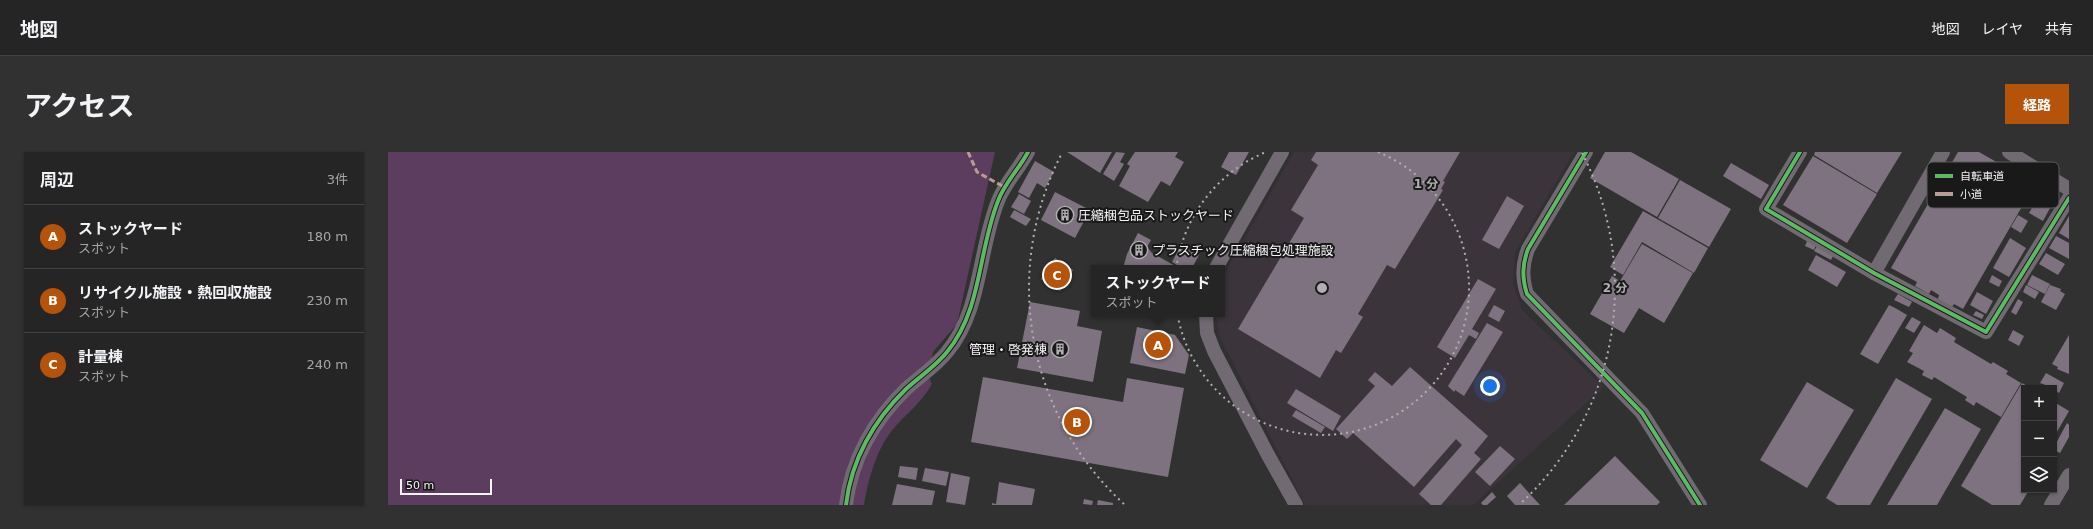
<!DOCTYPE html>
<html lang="ja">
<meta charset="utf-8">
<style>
:root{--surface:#262526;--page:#323132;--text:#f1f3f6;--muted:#a4a5a7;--line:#424243;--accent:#b45309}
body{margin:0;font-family:"DejaVu Sans","Noto Sans JP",sans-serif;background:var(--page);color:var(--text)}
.controls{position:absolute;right:12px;bottom:12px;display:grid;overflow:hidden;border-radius:0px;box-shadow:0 1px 3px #0004}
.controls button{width:36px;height:36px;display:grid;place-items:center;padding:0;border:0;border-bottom:1px solid var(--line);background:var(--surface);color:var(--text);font:20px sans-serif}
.scale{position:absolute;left:12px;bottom:10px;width:92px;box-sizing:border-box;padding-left:4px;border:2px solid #f5f3f5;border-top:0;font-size:11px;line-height:14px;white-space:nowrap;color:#f5f3f5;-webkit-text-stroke:3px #1a191a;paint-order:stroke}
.you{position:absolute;left:1102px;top:234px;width:14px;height:14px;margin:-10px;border:3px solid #fff;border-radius:50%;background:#1a73e8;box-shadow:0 0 0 6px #1a73e833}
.badge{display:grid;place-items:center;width:26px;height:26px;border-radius:50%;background:var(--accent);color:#fff;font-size:13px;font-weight:700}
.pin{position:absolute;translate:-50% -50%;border:2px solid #fff;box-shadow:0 1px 4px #0006}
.popup{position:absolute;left:703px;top:113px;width:134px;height:52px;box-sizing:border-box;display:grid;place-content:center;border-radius:0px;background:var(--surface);filter:drop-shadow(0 1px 3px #0005);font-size:13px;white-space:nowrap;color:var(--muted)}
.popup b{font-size:15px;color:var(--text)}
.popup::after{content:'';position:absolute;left:50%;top:100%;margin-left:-8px;border:8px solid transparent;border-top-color:var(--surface)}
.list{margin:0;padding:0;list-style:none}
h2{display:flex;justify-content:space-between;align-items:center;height:52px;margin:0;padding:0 16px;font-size:17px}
h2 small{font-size:13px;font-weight:400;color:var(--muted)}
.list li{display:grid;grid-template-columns:26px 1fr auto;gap:12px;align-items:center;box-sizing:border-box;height:64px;padding:0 16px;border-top:1px solid var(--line)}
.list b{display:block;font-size:15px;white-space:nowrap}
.list p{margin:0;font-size:13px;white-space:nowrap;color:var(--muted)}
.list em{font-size:13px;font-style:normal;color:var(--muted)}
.icon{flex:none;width:22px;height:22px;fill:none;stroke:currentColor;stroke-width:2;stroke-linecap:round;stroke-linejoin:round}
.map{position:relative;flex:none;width:1681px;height:353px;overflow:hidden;border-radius:0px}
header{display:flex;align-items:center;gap:24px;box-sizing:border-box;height:56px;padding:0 20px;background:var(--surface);border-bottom:1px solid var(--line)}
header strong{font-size:19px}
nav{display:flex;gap:22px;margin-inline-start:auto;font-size:14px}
.intro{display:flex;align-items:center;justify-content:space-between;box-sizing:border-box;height:96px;padding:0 24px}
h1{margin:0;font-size:28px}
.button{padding:10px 18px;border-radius:0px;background:var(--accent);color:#fff;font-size:14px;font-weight:700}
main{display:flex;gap:24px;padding:0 24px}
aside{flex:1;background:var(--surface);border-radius:0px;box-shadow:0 1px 3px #0004}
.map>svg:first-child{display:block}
.built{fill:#3b343b}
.green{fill:#5c3c5f}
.building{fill:#7f7280}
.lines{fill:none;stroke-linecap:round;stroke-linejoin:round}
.minor{stroke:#726a73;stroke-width:14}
.quiet{stroke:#b99d93;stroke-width:3;stroke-dasharray:6 3;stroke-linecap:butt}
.cycleway-casing{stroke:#1a191a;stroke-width:6}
.cycleway{stroke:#5cba63;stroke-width:4}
.ring{fill:none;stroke:#b1afb1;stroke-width:2;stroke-dasharray:2 4}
.labels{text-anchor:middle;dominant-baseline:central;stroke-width:4;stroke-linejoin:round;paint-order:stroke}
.poi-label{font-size:13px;fill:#f5f3f5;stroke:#1a191a;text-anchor:start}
.key{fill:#1a191a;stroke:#5c5a5c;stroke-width:1}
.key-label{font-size:11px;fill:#f5f3f5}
.centre{fill:#b1afb1;stroke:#1a191a;stroke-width:2}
.ring-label{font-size:12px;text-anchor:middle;font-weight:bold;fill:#b1afb1;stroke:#1a191a;stroke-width:4;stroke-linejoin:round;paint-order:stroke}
</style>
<header>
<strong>地図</strong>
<nav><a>地図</a><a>レイヤ</a><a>共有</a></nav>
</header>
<div class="intro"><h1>アクセス</h1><a class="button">経路</a></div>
<main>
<aside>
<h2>周辺<small>3件</small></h2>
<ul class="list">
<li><span class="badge">A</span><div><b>ストックヤード</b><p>スポット</p></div><em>180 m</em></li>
<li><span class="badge">B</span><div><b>リサイクル施設・熱回収施設</b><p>スポット</p></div><em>230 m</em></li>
<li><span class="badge">C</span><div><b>計量棟</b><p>スポット</p></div><em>240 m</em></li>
</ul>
</aside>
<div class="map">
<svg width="1681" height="353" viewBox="0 0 1681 353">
<rect width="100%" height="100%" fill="#323132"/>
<polygon class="built" points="906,0 1186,0 1127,100 1125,132 1135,159 1216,235 1085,353 917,353 831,183 828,162 834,162 834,131 836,123"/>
<path class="green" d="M 0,0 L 607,0 L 569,172 L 545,200 L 541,225 L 544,232 C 534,250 519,261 506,276 C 489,295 480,328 476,353 L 0,353 Z"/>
<g class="building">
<polygon points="679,0 724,0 712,21"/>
<polygon points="728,0 737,1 732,10 736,12 726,29 715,22"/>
<polygon points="747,0 790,0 787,5 796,10 782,34 773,29 760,50 731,34 742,14 739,12"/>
<polygon points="841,0 861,0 848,23 833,15"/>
<polygon points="928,0 1072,0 1055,29 1057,30 1053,37 1055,38 1007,117 999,113 970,162 975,165 953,201 948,198 932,226 850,177 916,66 903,58 930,13 923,8"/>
<polygon points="1217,0 1243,0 1291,27 1269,65 1202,26"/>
<polygon points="1427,0 1514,0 1489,41 1426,3"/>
<polygon points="1570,0 1591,0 1647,32 1575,157 1566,152 1564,155 1550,147 1551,143 1543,138 1541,142 1527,134 1529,130 1503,116"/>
<polygon points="1425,4 1489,42 1459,91 1395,53"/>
<polygon points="647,9 666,20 657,36 649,31 641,46 630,40"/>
<polygon points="1343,11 1381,33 1373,47 1335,24"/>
<polygon points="1292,28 1343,57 1321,95 1270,66"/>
<polygon points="1655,37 1668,45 1655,69 1641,61"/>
<polygon points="667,40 702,58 687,86 653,68"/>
<polygon points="631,42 643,49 636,62 623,55"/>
<polygon points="1119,44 1136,54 1111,97 1094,88"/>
<polygon points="626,58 643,67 638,74 622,65"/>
<polygon points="1255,59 1320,96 1306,121 1254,90 1235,123 1222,115"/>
<polygon points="1630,63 1640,69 1633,81 1623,75"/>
<polygon points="1681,64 1681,87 1671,81"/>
<polygon points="750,81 763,88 759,95 764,101 791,116 735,116 739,102"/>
<polygon points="1668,84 1681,91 1681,107 1661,96"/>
<polygon points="1622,86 1638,96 1621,125 1605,116"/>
<polygon points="1419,89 1428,93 1426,98 1417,94"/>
<polygon points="1254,92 1305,121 1276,171 1251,156 1236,181 1202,162 1224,124 1232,129"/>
<polygon points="793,93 811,103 804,116 794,116 784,110"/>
<polygon points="1429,94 1445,104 1443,108 1426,99"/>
<polygon points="1658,101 1677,112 1670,123 1651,112"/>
<polygon points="1428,103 1458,120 1449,135 1420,118"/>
<polygon points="667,106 685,118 672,139 653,127"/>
<polygon points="1604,123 1614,129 1611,135 1601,130"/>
<polygon points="1644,123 1662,132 1657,142 1639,133"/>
<polygon points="1090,127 1108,137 1084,177 1091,181 1088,187 1081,183 1067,206 1049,195"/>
<polygon points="1638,133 1651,140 1647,147 1635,140"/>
<polygon points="1662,133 1673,137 1672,139 1677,142 1668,158 1653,150"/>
<polygon points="1589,140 1605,149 1598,162 1582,153"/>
<polygon points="1510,142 1524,150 1521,155 1506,148"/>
<polygon points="1630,147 1635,150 1628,163 1623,160"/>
<polygon points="642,150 692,159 689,174 714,179 705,230 629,216"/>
<polygon points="1106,153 1117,159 1111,170 1100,164"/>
<polygon points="1501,153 1509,157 1483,201 1509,157 1519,163 1490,212 1472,202"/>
<polygon points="1588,159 1596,163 1594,167 1585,163"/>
<polygon points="1524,165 1533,170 1526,181 1517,176"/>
<polygon points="1099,171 1115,180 1076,244 1067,238 1066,240 1060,234"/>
<polygon points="1536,173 1549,181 1552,176 1568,186 1566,190 1603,212 1605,210 1620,219 1618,222 1633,231 1613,265 1588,250 1586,254 1577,248 1579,245 1546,225 1544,228 1534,223 1536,219 1519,210 1525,201 1521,199"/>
<polygon points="749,175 787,183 801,203 797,222 742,211"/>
<polygon points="1625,178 1636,184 1631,194 1620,188"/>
<polygon points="1681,183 1681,222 1669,217 1670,215 1664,212"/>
<polygon points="1022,215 1100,284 1086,301 1093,307 1053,353 1043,353 1031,342 1074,293 1068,287 1026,335 965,281 959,287 948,277 987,234 980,228 987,220 1004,234"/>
<polygon points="1658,221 1676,231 1671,241 1666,238 1666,236 1652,231"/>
<polygon points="595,225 735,250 739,226 796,236 780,325 583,290"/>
<polygon points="1508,226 1544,247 1482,353 1449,353 1438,346"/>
<polygon points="1419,230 1466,258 1419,336 1372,308"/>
<polygon points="1634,231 1643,236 1636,236 1636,338 1641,338 1632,353 1604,353 1573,334"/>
<polygon points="908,237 953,264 945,279 899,251"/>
<polygon points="1666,250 1681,259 1666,285"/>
<polygon points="1557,256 1593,277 1549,353 1499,353"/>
<polygon points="908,258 937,275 933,281 904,264"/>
<polygon points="1679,271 1681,273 1681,285 1672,301 1666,298 1666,295"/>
<polygon points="1112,294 1127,307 1102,334 1087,320"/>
<polygon points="1227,304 1272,350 1269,353 1176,353"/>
<polygon points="512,314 530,316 528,328 510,325"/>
<polygon points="537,316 561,320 558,334 534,329"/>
<polygon points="563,321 582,325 577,353 558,350"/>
<polygon points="611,330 647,337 644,353 604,353 604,351 608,352"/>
<polygon points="1132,331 1152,353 1127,353 1119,344"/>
<polygon points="509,332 547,339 544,353 504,353"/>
<polygon points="1104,340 1108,345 1099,353 1095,353 1093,351"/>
<polygon points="696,347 705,349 704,353 695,352"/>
<polygon points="710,348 725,351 725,353 709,353"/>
</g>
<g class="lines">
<g class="minor">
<path d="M 1198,0 L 1140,97 C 1134,113 1134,126 1139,142 L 1254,261 L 1312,353"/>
<polyline points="1412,0 1378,57 1486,121 1598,180 1681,46"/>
<polyline points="1621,0 1681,37"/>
<polyline points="828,116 894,0"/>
<polyline points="1486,121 1555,0"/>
<polyline points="818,162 819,181 826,199 880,303 908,353"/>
<path d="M 458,353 C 463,308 486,268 518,237 C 531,225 548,214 559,200 C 594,158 590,99 610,49 C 616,32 631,17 640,0"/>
<polyline points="1663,353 1681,323"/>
</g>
<polyline class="quiet" points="580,0 589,20 618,36"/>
<defs>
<g id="cycleway">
<path d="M 1198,0 L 1140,97 C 1134,113 1134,126 1139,142 L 1254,261 L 1312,353"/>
<polyline points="1412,0 1378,57 1486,121 1598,180 1681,46"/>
<path d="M 458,353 C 463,308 486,268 518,237 C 531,225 548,214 559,200 C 594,158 590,99 610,49 C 616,32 631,17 640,0"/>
</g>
</defs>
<use href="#cycleway" class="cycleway-casing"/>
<use href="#cycleway" class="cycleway"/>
</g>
<g class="ring">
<path d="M990 0A147 147 0 1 1 878 0"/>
<path d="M736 352A293 293 0 0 1 674 1M1194 1A293 293 0 0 1 1132 352"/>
</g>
<defs>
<symbol id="building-ring" viewBox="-11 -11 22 22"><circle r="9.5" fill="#1a191a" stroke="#b1afb1" stroke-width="1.5"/><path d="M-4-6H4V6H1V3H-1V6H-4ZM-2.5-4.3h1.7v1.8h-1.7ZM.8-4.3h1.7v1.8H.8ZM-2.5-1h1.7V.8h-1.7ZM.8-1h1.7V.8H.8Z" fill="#b1afb1"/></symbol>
</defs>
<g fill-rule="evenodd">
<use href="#building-ring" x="667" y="53" width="20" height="20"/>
<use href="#building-ring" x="741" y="88" width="20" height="20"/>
<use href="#building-ring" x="662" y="187" width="20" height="20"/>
</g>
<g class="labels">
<g class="poi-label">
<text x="690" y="63">圧縮梱包品ストックヤード</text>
<text x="764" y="98">プラスチック圧縮梱包処理施設</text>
<text x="659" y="197" text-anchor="end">管理・啓発棟</text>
</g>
</g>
<rect x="1539" y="10" width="132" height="46" rx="6" class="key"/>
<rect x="1547" y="22" width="18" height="4" fill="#5cba63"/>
<rect x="1547" y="40" width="18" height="4" fill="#b99d93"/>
<g class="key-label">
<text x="1572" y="28">自転車道</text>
<text x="1572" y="46">小道</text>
</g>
<circle cx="934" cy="136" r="6" class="centre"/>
<g class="ring-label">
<text x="1038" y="36">1 分</text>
<text x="1227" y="140">2 分</text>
</g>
</svg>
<div class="controls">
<button>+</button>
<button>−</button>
<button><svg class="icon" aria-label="layers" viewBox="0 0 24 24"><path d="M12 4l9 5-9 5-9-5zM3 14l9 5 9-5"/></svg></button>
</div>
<div class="scale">50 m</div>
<div class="you"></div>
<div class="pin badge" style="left:770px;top:193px">A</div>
<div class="popup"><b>ストックヤード</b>スポット</div>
<div class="pin badge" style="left:689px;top:270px">B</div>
<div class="pin badge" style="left:669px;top:123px">C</div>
</div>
</main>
